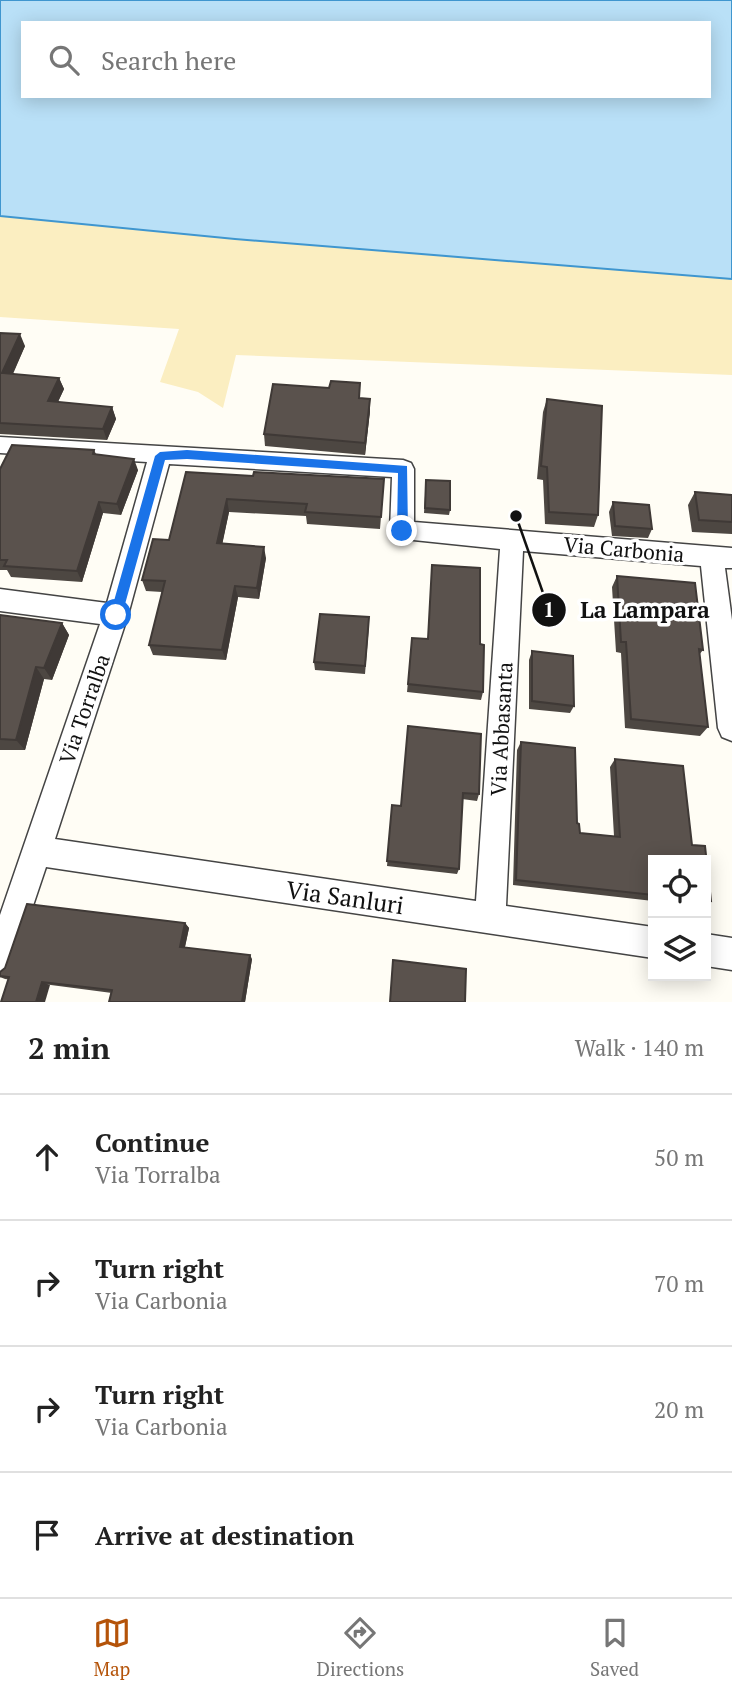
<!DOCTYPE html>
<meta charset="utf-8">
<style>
:root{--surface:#fff;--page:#f2f2f2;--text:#222;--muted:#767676;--line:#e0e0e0;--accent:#b45309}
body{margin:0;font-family:"PT Serif",serif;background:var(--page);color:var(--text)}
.controls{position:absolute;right:21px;bottom:21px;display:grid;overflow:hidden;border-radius:0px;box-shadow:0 4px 18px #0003}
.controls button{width:63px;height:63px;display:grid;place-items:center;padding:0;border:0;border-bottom:2px solid var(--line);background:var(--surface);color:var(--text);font:35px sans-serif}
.stop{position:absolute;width:21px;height:21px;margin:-16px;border:5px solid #1a73e8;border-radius:50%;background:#fff}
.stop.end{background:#1a73e8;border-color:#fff;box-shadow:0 2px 7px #0008}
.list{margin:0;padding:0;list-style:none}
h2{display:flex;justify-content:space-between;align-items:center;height:91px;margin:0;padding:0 28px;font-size:30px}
h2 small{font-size:23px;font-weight:400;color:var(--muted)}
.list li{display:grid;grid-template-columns:46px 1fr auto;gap:21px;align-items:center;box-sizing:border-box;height:126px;padding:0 28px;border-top:2px solid var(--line)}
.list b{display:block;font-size:26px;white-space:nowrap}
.list p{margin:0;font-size:23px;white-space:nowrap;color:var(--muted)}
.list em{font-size:23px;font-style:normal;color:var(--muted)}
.icon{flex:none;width:38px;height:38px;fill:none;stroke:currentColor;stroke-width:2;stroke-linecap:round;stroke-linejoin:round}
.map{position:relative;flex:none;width:732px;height:1002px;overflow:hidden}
.search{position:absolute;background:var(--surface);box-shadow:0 4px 18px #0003;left:21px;right:21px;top:21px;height:77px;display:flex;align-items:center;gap:18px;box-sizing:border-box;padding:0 24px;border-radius:0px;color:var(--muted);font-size:26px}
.sheet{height:595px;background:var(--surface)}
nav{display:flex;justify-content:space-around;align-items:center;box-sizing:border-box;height:98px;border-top:2px solid var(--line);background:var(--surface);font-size:19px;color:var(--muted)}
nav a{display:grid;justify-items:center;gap:4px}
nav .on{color:var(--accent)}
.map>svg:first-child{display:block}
.sand{fill:#fbeec1}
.water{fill:#b9e0f7;stroke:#3f96cf;stroke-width:2;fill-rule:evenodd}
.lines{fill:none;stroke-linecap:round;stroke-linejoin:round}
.street-casing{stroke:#444;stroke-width:3}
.street{fill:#fff;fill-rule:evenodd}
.wall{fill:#4d4742}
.shaded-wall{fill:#3f3936}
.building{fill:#5a524d;stroke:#3f3936;stroke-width:2}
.route{fill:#1a73e8}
.labels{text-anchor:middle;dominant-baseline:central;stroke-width:7;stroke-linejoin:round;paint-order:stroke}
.street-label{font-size:21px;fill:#111;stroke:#fff}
.near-street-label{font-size:24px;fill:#111;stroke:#fff}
.leader{fill:none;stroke:#111;stroke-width:2.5}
.callout-dot{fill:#111;stroke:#fff;stroke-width:2.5}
.mark-label{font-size:21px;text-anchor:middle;font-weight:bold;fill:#fff}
.callout-label{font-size:23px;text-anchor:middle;font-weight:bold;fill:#111;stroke:#fff;stroke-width:7;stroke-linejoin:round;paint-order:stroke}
</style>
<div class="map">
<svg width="732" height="1002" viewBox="0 0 732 1002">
<rect width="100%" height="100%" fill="#fffdf5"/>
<polygon class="sand" points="0,216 235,239 732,279 732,375 236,355 223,408 198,392 160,382 179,329 0,317"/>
<path class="water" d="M 0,0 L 732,0 L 732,279 L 235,239 L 0,216 ZM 23,23 L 709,23 L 709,96 L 23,96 Z"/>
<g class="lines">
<defs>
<g id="street">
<path d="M 0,437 L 403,460 L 411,463 L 414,469 L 414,522 L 732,548 L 732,568 L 725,568 L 732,620 L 732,741 L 722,737 L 718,728 L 701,566 L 523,551 L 506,906 L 653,927 L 653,958 L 46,867 L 11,971 L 0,976 L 0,915 L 100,624 L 0,611 L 0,589 L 107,603 L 147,462 L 0,453 ZM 169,464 L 392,477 L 390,531 L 394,538 L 500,549 L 476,901 L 55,839 L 128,615 Z"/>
<polygon points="706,934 732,938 732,970 706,966"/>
</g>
</defs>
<use href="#street" class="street-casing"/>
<use href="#street" class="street"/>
</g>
<g class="wall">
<polygon points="0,333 25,346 13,374 59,378 64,389 58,402 112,407 116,419 107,440 0,434"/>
<polygon points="360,398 370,411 365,455 265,446 264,434"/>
<polygon points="547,399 598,515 594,527 545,524 543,480 537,479 543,412"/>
<polygon points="94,450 96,454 138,470 121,515 103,513 82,582 11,577 7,570 0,570 0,469"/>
<polygon points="186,472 383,492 380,529 307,524 306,516 229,512 222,544 266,558 259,599 238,597 226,660 153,655 149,645 162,592 146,591 142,580 169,540"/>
<polygon points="426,480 450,510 449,515 424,513"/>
<polygon points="695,492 732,495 732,534 692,532 688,505"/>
<polygon points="613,502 652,529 648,538 612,536 609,512"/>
<polygon points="432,565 480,644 483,692 481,700 407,692 412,638 428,639"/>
<polygon points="617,576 703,650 699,655 708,727 700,736 625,728 621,653 616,652 612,587"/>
<polygon points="0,615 62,623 69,635 52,680 44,679 25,750 0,750"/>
<polygon points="369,626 365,674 315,670 314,662"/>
<polygon points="532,651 574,706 570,713 529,709 529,660"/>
<polygon points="408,726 479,794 477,801 462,799 459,869 457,874 387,866 392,805 401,806"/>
<polygon points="521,742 575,748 577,823 579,824 580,833 614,836 610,767 615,759 683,766 692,845 705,846 711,901 706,905 706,860 653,860 653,901 513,885 517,750"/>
<polygon points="185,923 189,928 185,947 252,959 245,1002 109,1002 112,993 5,979 0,977 0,972"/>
</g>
<g class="shaded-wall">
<polygon points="20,334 25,346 8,384 2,373"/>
<polygon points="59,378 64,389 53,412 48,401"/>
<polygon points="370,399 370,411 365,455 365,443"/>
<polygon points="112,407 116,419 107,440 103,429"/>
<polygon points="134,459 138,470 121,515 117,504"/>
<polygon points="227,499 229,512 220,555 217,543"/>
<polygon points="99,502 103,513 82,582 77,571"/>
<polygon points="264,547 266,558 259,599 257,588"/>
<polygon points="235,586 238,597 226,660 222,650"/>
<polygon points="62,623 69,635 52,680 44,668"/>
<polygon points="36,667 44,679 25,750 16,740"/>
<polygon points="185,923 189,928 184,951 180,947"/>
<polygon points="250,955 252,959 245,1002 242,1002"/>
<polygon points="42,982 50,985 45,1002 36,1002"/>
</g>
<g class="building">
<polygon points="0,333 20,334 2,373 59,378 48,401 112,407 103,429 0,423"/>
<polygon points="331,381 360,383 359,398 370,399 365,443 264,434 273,384 329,388"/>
<polygon points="547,399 602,406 598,515 549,512 547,467 541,466"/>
<polygon points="12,445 94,450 93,454 134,459 117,504 99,502 77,571 4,566 7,560 0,560 0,469"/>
<polygon points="186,472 253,476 254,472 384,479 381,517 305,512 307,504 227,499 217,543 264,547 257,588 235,586 222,650 149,645 165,581 142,580 153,539 169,540"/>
<polygon points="426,480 450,481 450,510 425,508"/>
<polygon points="695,492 732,495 732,522 699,520"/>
<polygon points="613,502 649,505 652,529 615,526"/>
<polygon points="432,565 480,568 480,644 484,645 483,692 408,684 412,638 428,639"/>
<polygon points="617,576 695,583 703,650 699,649 708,727 631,719 626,642 621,642"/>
<polygon points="320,614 369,617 365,666 314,662"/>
<polygon points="0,615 62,623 44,668 36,667 16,740 0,739"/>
<polygon points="532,651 573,656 574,706 532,701"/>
<polygon points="408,726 481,734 479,794 463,793 459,869 387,861 392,805 401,806"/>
<polygon points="521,742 575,748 577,823 579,824 580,833 620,837 615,759 683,766 692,845 705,846 711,901 706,900 706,860 653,860 653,895 516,880"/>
<polygon points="27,904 185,923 180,947 250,955 242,1002 109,1002 112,990 42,982 36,1002 1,1002 9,977 0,976 0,972 5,968"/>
<polygon points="393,960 466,969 465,1002 390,1002"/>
</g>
<polygon class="route" points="187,450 407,466 408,531 402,536 397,531 398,473 187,459 165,460 122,615 121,619 112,619 110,615 155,456 160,452"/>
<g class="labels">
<g class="street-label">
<text transform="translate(624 549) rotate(5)">Via Carbonia</text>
<text transform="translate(84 709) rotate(-71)">Via Torralba</text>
<text transform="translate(501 729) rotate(-87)">Via Abbasanta</text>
</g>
<g class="near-street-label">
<text transform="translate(345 897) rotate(8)">Via Sanluri</text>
</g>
</g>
<path class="leader" d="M516 516L549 610"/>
<g class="callout-dot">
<circle cx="516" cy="516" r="7"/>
<circle cx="549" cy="610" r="18"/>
</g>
<g class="mark-label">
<text x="549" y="617">1</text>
</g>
<g class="callout-label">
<text x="645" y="618">La Lampara</text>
</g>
</svg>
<div class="controls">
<button><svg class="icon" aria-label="locate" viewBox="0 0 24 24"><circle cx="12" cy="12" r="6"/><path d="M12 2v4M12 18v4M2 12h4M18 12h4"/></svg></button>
<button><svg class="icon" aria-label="layers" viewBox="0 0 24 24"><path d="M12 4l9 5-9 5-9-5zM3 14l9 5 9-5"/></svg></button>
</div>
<div class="stop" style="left:116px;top:615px"></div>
<div class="stop end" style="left:402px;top:531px"></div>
<div class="search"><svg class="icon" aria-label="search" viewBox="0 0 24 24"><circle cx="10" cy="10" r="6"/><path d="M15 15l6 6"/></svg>Search here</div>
</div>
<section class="sheet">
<h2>2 min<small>Walk · 140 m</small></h2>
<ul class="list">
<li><svg class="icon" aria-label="ahead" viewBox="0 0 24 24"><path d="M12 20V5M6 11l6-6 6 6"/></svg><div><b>Continue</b><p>Via Torralba</p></div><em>50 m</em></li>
<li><svg class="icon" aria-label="right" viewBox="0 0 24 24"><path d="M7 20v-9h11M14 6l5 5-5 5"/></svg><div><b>Turn right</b><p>Via Carbonia</p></div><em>70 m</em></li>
<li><svg class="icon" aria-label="right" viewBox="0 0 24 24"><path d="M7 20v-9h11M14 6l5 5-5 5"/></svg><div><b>Turn right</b><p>Via Carbonia</p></div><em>20 m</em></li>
<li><svg class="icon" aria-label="arrive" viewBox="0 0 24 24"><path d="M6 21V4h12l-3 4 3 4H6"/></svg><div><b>Arrive at destination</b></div></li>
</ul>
</section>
<nav>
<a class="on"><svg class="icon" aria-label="map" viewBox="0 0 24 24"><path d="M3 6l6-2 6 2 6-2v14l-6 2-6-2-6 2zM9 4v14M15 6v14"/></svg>Map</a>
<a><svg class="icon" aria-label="directions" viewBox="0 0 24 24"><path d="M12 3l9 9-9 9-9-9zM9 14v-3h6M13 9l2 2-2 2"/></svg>Directions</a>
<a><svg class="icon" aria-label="saved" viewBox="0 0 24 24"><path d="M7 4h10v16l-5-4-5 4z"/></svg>Saved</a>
</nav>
